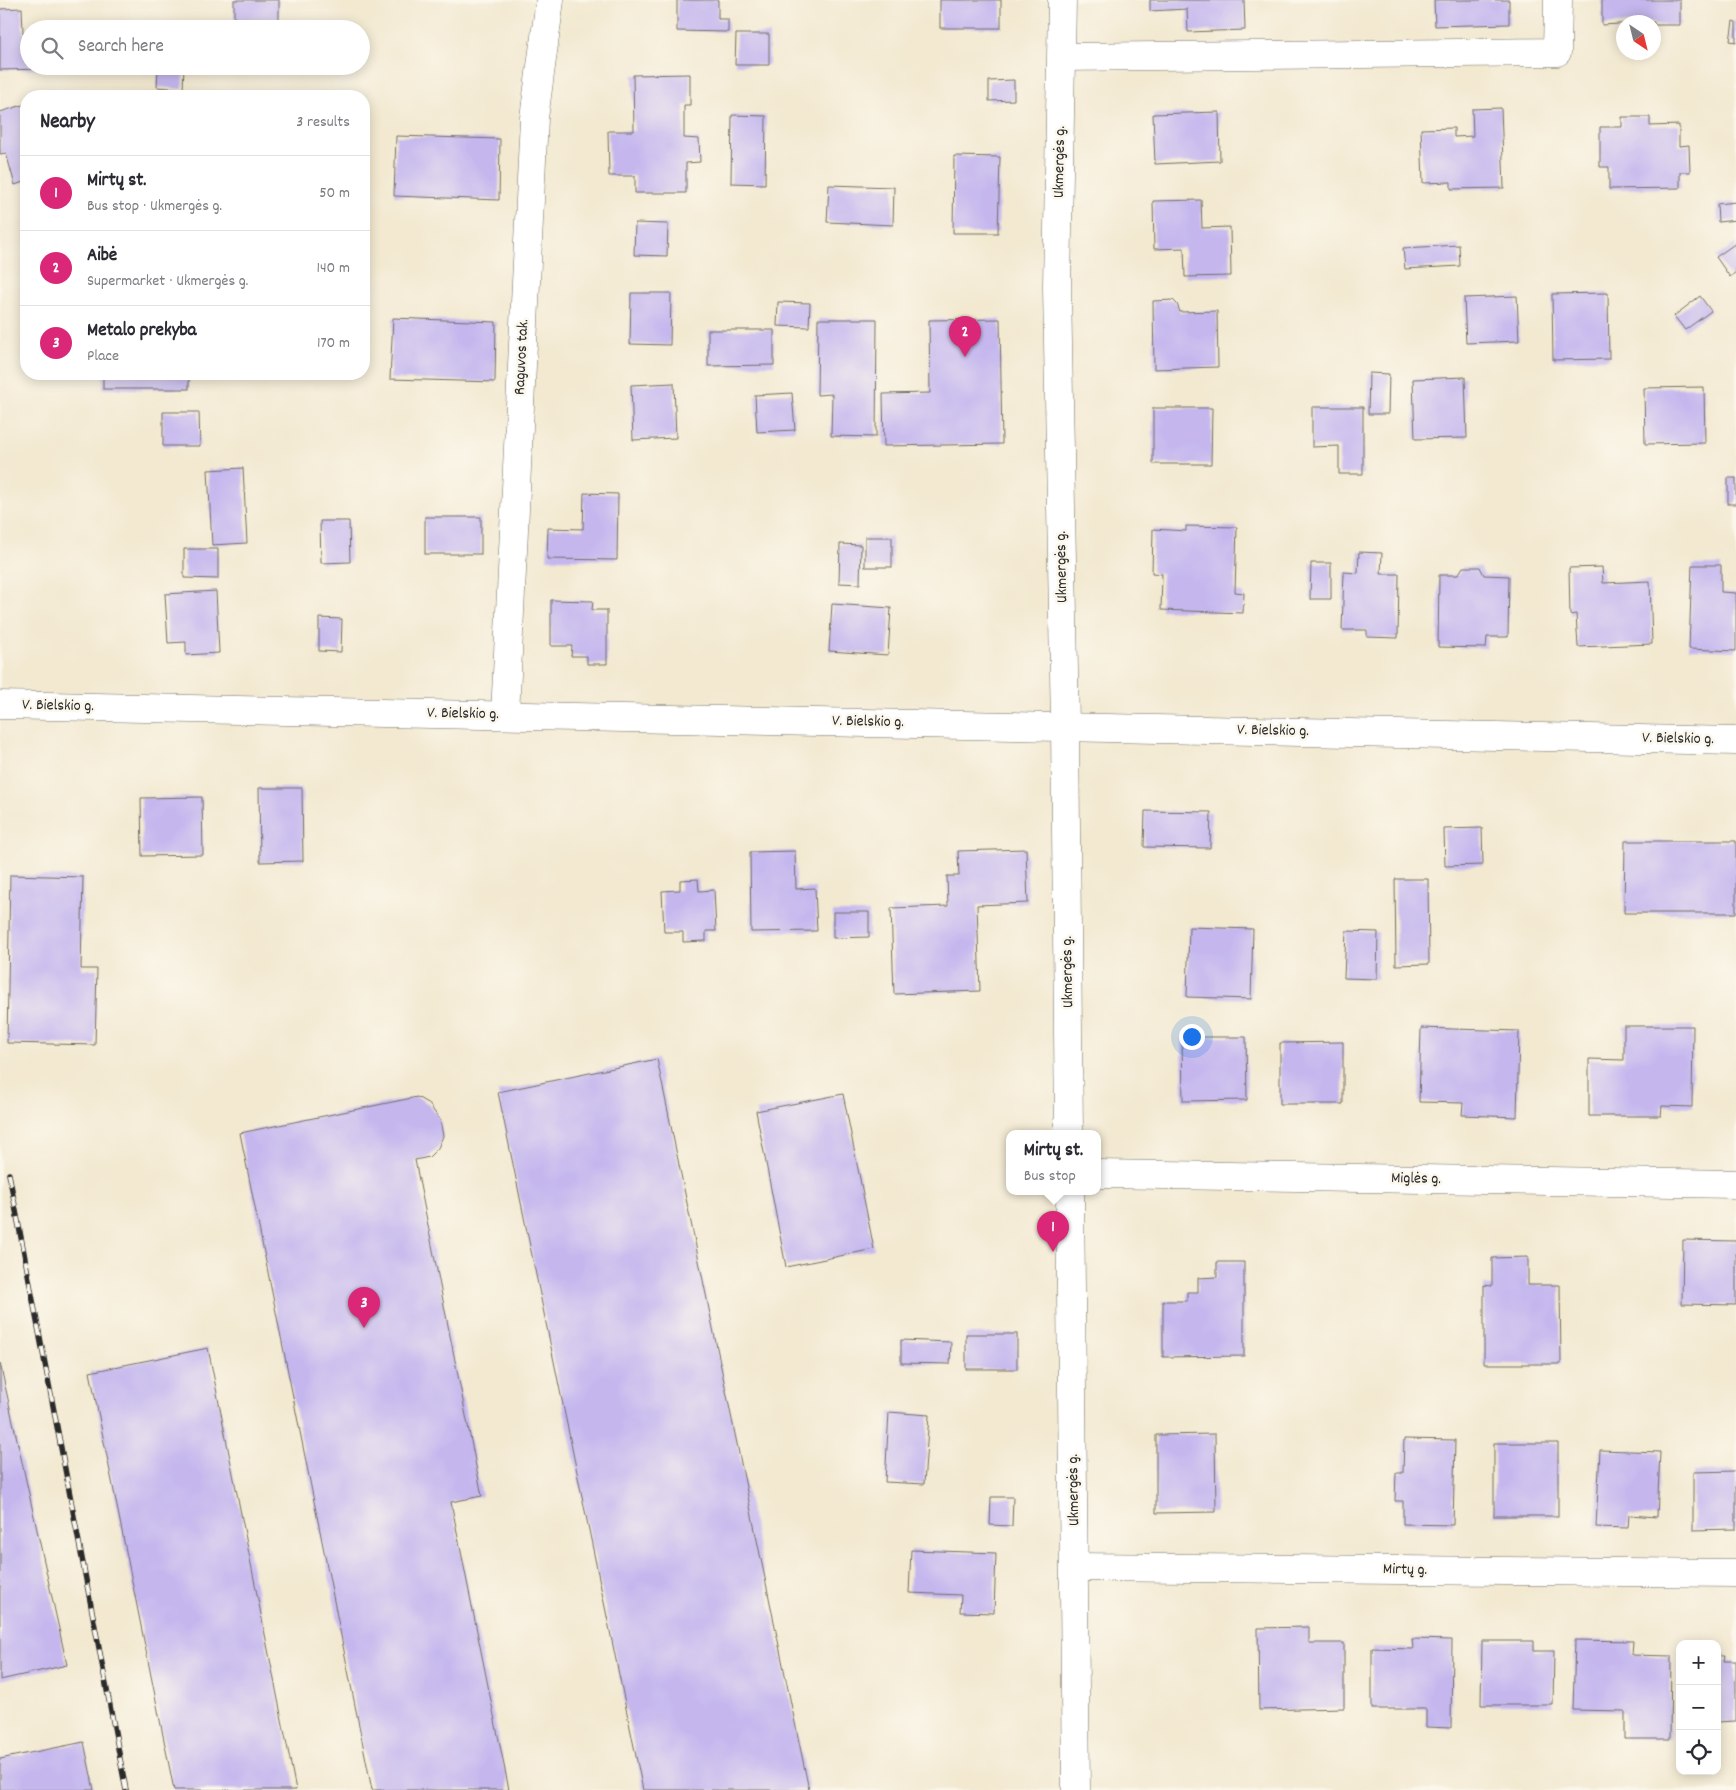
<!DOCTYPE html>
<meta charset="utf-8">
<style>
:root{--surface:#fff;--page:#f7f7f7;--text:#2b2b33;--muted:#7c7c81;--line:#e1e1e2;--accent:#db2777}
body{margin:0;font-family:Dekko,sans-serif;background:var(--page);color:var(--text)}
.controls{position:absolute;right:15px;bottom:15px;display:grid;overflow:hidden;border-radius:10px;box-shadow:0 2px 12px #0003}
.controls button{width:45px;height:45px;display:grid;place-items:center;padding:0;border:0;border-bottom:1px solid var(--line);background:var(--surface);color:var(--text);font:25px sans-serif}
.compass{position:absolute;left:1616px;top:15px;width:45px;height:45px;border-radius:50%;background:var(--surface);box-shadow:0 2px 12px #0003;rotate:145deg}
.you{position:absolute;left:1191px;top:1036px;width:18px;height:18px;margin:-12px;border:4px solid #fff;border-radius:50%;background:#1a73e8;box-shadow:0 0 0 8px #1a73e833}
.badge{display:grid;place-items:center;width:32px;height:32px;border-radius:50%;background:var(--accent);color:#fff;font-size:16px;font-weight:700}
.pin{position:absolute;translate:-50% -41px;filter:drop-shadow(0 1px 2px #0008)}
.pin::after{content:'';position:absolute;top:26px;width:18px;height:15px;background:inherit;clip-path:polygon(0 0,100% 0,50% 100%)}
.popup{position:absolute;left:1006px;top:1130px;width:95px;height:65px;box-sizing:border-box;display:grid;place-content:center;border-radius:10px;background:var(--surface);filter:drop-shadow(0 1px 4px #0005);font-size:16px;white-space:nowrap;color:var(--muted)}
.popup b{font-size:19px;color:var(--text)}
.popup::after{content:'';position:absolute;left:50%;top:100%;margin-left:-10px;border:10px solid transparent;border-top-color:var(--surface)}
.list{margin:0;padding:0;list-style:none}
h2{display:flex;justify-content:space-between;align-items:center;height:65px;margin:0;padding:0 20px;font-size:21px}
h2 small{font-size:16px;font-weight:400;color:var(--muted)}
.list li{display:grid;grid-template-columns:32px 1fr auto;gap:15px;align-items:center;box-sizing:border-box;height:75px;padding:0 20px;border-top:1px solid var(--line)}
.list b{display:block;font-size:19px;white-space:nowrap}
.list p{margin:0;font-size:16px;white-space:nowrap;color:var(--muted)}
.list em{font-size:16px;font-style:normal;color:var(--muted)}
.icon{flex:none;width:28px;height:28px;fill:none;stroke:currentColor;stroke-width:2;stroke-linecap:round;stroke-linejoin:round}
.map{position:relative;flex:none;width:1736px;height:1790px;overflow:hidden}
.search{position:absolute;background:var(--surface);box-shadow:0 2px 12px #0003;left:20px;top:20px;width:350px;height:55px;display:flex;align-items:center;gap:12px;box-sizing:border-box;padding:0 18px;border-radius:28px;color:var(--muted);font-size:19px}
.panel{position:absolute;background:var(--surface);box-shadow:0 2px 12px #0003;left:20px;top:90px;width:350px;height:290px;border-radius:20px}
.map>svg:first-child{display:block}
.building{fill:#c5b7ee}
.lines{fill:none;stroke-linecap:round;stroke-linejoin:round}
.minor-casing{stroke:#716e65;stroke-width:29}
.minor{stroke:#fff;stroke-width:28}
.rail-casing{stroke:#2b2b2b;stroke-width:5.5}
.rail{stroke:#fbf7ec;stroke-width:4;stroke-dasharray:11;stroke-linecap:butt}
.labels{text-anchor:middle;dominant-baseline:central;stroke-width:5;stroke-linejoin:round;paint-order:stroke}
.street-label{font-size:16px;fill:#2b2b2b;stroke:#fbf7ec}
</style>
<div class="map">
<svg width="1736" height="1790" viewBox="0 0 1736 1790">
<rect width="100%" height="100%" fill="#fbf7ec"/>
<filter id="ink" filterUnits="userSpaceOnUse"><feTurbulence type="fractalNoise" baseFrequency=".02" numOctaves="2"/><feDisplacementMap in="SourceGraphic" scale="10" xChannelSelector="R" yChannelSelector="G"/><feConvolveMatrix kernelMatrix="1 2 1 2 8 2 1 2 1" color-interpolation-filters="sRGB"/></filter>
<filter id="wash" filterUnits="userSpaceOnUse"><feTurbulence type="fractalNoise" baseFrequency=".0096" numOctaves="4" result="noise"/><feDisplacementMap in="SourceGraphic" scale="20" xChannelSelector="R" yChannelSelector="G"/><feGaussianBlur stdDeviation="1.12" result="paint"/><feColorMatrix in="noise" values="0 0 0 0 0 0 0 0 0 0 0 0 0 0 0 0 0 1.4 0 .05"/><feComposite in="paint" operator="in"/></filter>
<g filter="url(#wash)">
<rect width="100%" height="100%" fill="#f3e9d1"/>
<g id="blocks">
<g class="building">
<rect x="234" y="0" width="45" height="21"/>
<polygon points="677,0 718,0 718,19 728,19 728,32 677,31"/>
<rect x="940" y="0" width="61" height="28"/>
<polygon points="1150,0 1244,0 1245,30 1188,32 1187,9 1150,11"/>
<polygon points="1434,0 1509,0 1509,24 1435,26"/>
<polygon points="1602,0 1680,0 1680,25 1654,25 1654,22 1602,25"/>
<polygon points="22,8 23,33 29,33 29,66 87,68 0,70 0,9"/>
<polygon points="1733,21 1736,22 1736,42 1730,41"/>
<polygon points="736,34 769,34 769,65 735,65"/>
<polygon points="158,66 184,66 183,89 157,87"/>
<polygon points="690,74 690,105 684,105 684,138 699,139 700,162 686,163 686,193 635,193 635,176 609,176 608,131 634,131 633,75"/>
<polygon points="1014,80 1014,100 989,101 989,81"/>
<polygon points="26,104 26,181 15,185 6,153 0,154 0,112"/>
<polygon points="1501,108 1504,188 1451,189 1451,182 1423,183 1421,129 1454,128 1454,137 1473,136 1472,109"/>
<polygon points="1219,112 1220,161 1155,164 1153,114"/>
<polygon points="732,115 766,116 765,184 731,183"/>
<polygon points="1622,117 1650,117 1650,126 1679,125 1679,146 1689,145 1690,172 1680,172 1680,188 1609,189 1609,167 1600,167 1600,127 1622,127"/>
<polygon points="396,136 500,139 499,200 394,196"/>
<polygon points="954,156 1000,157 998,233 953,233"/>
<polygon points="829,185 894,187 893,225 827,222"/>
<polygon points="1201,200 1202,228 1230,227 1231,276 1185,277 1184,248 1154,249 1153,201"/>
<polygon points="1736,202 1736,220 1718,222 1717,204"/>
<polygon points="635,223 668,224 667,256 634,255"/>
<polygon points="1736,243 1736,272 1730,277 1716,257"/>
<polygon points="1459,245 1460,266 1405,269 1403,248"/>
<polygon points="631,293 671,293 670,345 630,344"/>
<polygon points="1608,293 1609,359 1553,360 1552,294"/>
<polygon points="1517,296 1519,341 1466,343 1464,298"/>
<polygon points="1700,296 1711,311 1685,330 1674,316"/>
<polygon points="1173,300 1177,304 1180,312 1217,311 1218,367 1154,369 1153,301"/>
<polygon points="778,302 810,303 809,327 777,326"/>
<polygon points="393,318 496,322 495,382 390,379"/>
<polygon points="818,319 877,319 876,437 831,436 832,394 817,395"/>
<polygon points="1000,319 1002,444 884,446 883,394 930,393 929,320"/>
<polygon points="708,330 774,330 774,365 708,366"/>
<polygon points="1369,373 1389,374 1388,414 1368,414"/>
<rect x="103" y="374" width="86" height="15"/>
<polygon points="1465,377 1467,438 1415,439 1413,379"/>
<polygon points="674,383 676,438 633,440 631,385"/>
<polygon points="1704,387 1705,443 1645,444 1644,388"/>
<polygon points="792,393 795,430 757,432 755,395"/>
<polygon points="1312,407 1363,407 1363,474 1339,474 1339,446 1312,447"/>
<polygon points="1153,408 1212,408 1211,464 1153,464"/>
<polygon points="163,412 199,412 200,446 163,446"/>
<polygon points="243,468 247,543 212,545 208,470"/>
<rect x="1728" y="478" width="8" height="26"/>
<polygon points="584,493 618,494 617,560 547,559 548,528 583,529"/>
<rect x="425" y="517" width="56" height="37"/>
<polygon points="320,521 349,521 350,562 321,563"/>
<polygon points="1186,526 1237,527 1235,592 1244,593 1243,613 1161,610 1162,574 1152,573 1153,529 1186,531"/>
<rect x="865" y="537" width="27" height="30"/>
<polygon points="840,544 861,545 860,584 839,583"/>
<polygon points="184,549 218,549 218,579 184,578"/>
<polygon points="1359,552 1382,553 1381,574 1399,574 1398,638 1367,637 1367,630 1342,630 1344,572 1358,573"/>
<polygon points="1311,563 1331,563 1331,599 1310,599"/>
<polygon points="1692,565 1721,565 1721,592 1736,593 1736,651 1689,649"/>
<polygon points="1463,567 1480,567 1484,575 1509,576 1508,637 1487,637 1486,648 1438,647 1439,575 1458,575"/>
<polygon points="1602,567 1603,583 1650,581 1652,644 1578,647 1576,614 1570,615 1569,568"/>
<polygon points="216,591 219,653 186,655 186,642 168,643 165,594"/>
<polygon points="551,600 593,601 592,610 607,610 607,664 587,664 587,656 571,656 572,646 551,646"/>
<polygon points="832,604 891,608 888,655 829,651"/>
<polygon points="319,618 342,619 341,652 319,651"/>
<polygon points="259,788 302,788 303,861 260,862"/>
<polygon points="202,797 203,855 142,856 141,798"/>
<polygon points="1145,811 1211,812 1210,848 1144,847"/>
<polygon points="1482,828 1483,865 1445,866 1444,829"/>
<polygon points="1625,841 1736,841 1736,913 1624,913"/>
<polygon points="1026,849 1028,903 977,905 980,991 894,994 891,908 948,906 947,876 959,876 958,851"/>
<polygon points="795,851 796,889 815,888 817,931 751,932 750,852"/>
<polygon points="10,875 83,877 81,969 97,969 95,1045 7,1043"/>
<polygon points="698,879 699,891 714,890 716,931 706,931 706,941 683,942 683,932 664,932 662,891 680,890 680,880"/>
<polygon points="1395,879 1428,879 1429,964 1396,965"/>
<polygon points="833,912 869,912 869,937 833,938"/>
<polygon points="1189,927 1253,929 1251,999 1187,997"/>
<polygon points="1346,931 1378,932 1377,979 1344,978"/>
<polygon points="1624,1026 1693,1026 1692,1107 1662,1106 1661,1116 1589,1116 1589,1059 1624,1060"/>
<polygon points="1421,1028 1519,1031 1517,1117 1462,1115 1463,1103 1419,1102"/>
<polygon points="1182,1037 1246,1037 1247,1100 1183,1101"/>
<polygon points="1343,1042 1343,1104 1280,1104 1280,1043"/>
<polygon points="657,1059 809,1790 643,1790 498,1092"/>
<polygon points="843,1094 874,1249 786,1267 756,1111"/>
<polygon points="417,1097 429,1104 440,1120 443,1136 438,1148 429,1157 415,1160 482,1496 451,1502 509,1790 372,1790 240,1133"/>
<polygon points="1683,1240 1736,1241 1736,1305 1682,1304"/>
<polygon points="1528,1257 1528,1285 1560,1285 1561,1364 1484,1364 1484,1285 1492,1286 1492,1258"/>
<polygon points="1217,1262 1244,1262 1244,1356 1163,1357 1163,1301 1187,1301 1187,1292 1198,1292 1198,1278 1217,1277"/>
<rect x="966" y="1334" width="51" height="35"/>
<polygon points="901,1340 951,1342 950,1364 901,1363"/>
<polygon points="208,1348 296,1790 174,1790 90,1372"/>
<polygon points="0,1363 67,1665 0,1680"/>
<polygon points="889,1412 929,1415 924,1484 885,1482"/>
<polygon points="1215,1434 1216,1512 1156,1513 1156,1435"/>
<polygon points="1404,1439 1455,1440 1453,1525 1403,1524 1403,1501 1395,1501 1396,1473 1403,1473"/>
<rect x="1494" y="1443" width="64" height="73"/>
<polygon points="1600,1450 1660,1452 1657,1517 1629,1515 1628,1528 1596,1527"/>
<polygon points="1736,1471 1736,1529 1693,1530 1693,1472"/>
<polygon points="991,1497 1013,1497 1012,1526 990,1525"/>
<polygon points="911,1550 996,1553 994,1613 960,1612 961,1595 909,1593"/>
<polygon points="1309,1627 1309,1643 1344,1643 1344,1708 1259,1710 1258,1628"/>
<polygon points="1412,1639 1452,1640 1451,1728 1426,1727 1426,1709 1372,1709 1372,1648 1413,1649"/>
<polygon points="1575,1640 1633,1641 1632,1655 1671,1656 1670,1739 1625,1739 1625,1711 1573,1710"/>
<polygon points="1482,1641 1534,1641 1534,1651 1554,1651 1553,1705 1481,1705"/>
<polygon points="1717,1655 1725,1655 1724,1661 1736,1661 1736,1721 1717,1722"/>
<polygon points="84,1742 94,1790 0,1790 0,1759"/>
</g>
</g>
</g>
<g filter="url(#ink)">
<use href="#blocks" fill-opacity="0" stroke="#716e65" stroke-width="1"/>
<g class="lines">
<defs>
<g id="minor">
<polyline points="1062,0 1057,287 1065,726 1069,1133"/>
<polyline points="1062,57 1557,52 1558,0"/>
<polyline points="0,705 1736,741"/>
<polyline points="505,715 534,118 550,0"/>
<polyline points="1097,1174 1736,1184"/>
<polyline points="1070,1191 1076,1790"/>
<polyline points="1075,1567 1736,1573"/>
</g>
</defs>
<use href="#minor" class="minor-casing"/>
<use href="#minor" class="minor"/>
<defs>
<polyline id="rail" points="9,1174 126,1790"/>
</defs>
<use href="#rail" class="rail-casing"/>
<use href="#rail" class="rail"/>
</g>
</g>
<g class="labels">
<g class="street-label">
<text transform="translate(1060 162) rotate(-89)">Ukmergės g.</text>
<text transform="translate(522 357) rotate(-87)">Raguvos tak.</text>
<text transform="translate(1062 567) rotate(-91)">Ukmergės g.</text>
<text transform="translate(58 706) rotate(1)">V. Bielskio g.</text>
<text transform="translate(463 714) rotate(1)">V. Bielskio g.</text>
<text transform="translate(868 722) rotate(1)">V. Bielskio g.</text>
<text transform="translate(1273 731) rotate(1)">V. Bielskio g.</text>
<text transform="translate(1678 739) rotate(1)">V. Bielskio g.</text>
<text transform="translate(1068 972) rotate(-91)">Ukmergės g.</text>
<text transform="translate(1416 1179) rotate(1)">Miglės g.</text>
<text transform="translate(1074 1490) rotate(-91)">Ukmergės g.</text>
<text transform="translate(1405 1570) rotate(1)">Mirtų g.</text>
</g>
</g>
</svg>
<div class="controls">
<button>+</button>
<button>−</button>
<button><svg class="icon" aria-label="locate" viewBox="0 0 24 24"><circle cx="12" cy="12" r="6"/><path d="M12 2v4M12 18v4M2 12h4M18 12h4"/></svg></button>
</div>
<svg class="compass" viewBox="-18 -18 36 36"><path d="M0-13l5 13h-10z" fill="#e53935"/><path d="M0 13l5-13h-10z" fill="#7c7c81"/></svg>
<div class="you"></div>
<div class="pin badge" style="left:1053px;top:1252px">1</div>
<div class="popup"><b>Mirtų st.</b>Bus stop</div>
<div class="pin badge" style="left:965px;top:357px">2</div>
<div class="pin badge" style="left:364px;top:1328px">3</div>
<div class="search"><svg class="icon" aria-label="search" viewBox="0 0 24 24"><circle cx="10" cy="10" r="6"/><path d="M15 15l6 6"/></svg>Search here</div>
<section class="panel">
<h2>Nearby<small>3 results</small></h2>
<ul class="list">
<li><span class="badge">1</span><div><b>Mirtų st.</b><p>Bus stop · Ukmergės g.</p></div><em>50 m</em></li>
<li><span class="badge">2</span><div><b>Aibė</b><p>Supermarket · Ukmergės g.</p></div><em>140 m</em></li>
<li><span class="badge">3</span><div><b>Metalo prekyba</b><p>Place</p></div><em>170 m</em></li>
</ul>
</section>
</div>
